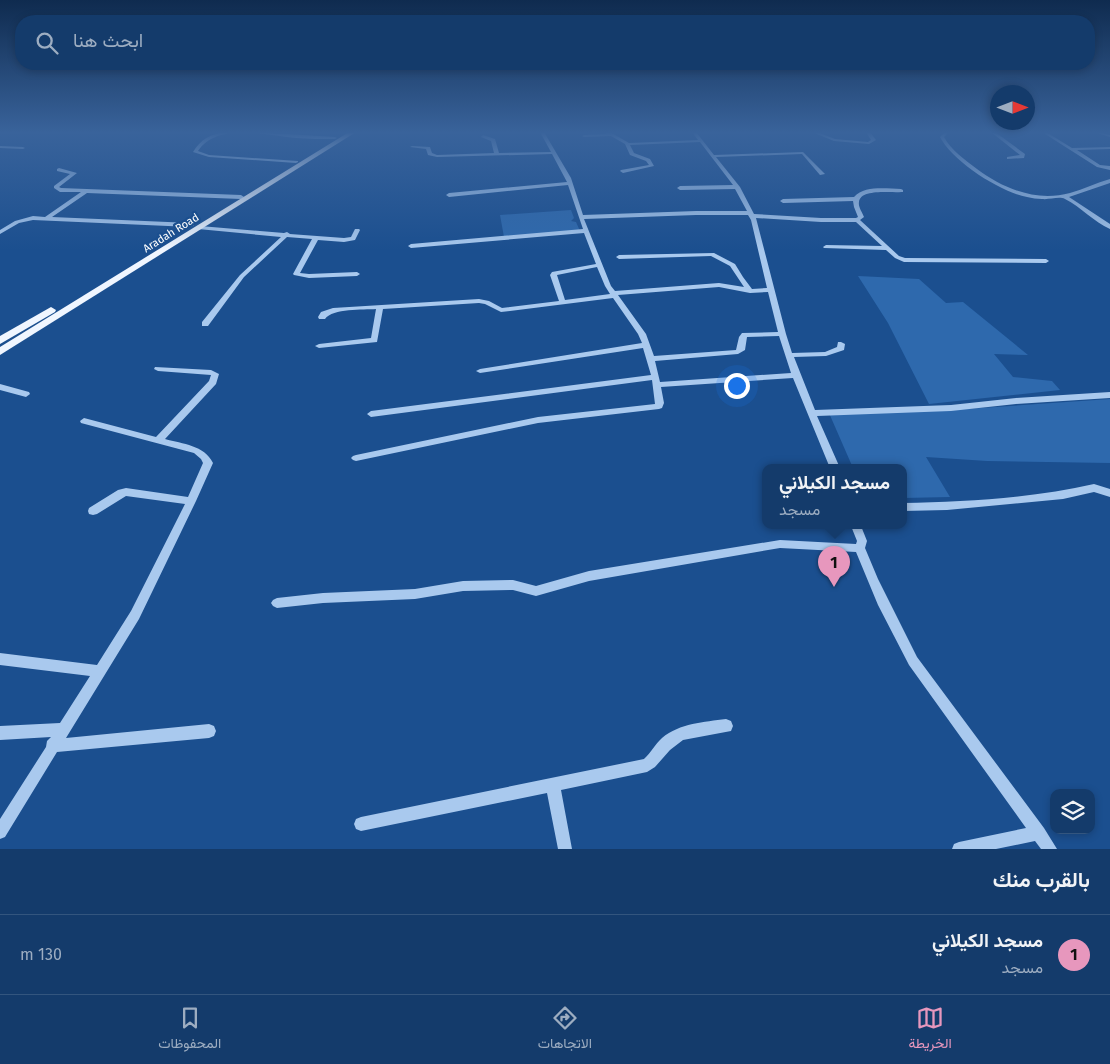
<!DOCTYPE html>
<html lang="ar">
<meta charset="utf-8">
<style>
:root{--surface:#143b6b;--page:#214673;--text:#f1f3f6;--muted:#9dadc1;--line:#33557e;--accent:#e797bd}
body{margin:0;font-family:"Fira Sans",Vazirmatn,sans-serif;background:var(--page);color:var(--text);direction:rtl}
.controls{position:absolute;right:15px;bottom:15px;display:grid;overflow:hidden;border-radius:10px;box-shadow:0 2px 8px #0003}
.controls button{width:45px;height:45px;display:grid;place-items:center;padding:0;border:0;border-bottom:1px solid var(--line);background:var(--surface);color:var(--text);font:25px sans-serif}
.compass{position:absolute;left:990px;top:85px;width:45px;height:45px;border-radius:50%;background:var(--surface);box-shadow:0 2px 8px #0003;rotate:90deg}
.you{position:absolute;left:736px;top:385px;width:18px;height:18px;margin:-12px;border:4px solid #fff;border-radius:50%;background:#1a73e8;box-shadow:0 0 0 8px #1a73e833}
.badge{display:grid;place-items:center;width:32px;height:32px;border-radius:50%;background:var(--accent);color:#111;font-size:16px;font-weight:700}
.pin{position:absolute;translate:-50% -41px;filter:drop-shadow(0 1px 2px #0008)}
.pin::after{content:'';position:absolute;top:26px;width:18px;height:15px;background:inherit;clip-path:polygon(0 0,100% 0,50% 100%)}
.popup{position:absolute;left:762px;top:464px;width:145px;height:65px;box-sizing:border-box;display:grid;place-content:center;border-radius:10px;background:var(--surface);filter:drop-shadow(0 1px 4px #0005);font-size:16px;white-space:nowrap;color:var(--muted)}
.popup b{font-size:19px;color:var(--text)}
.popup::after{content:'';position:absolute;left:50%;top:100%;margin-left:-10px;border:10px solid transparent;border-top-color:var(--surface)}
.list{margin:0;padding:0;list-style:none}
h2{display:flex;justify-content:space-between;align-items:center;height:65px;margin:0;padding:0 20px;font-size:21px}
h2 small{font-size:16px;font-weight:400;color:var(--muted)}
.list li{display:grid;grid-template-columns:32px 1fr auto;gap:15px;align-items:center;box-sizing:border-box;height:80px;padding:0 20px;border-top:1px solid var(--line)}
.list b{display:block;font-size:19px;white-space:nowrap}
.list p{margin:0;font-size:16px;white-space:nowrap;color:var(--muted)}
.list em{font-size:16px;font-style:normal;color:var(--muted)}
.icon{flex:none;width:28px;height:28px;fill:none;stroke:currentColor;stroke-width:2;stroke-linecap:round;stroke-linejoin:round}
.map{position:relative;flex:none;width:1110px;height:849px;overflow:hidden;direction:ltr}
.search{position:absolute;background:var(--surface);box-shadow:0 2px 8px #0003;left:15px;right:15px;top:15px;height:55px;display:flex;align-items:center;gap:12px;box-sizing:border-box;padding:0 18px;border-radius:20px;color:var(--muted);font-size:19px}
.sheet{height:145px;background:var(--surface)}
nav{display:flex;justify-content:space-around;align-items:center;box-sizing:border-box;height:70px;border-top:1px solid var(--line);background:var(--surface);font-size:14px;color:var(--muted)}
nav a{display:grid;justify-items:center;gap:2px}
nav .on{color:var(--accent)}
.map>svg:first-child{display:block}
.green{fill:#2e69ad}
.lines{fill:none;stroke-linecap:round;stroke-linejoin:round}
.minor{fill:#a9c9ee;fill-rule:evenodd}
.major{fill:#f0f6ff;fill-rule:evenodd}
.labels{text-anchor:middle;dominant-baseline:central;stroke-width:4.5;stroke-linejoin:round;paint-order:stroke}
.far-street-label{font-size:11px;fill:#fff;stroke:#1b4f8f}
</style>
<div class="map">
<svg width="1110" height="849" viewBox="0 0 1110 849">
<rect width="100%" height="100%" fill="#1b4f8f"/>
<g class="green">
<polygon points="571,210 574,218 571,221 576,222 580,231 504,237 500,215"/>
<polygon points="858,276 919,279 946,303 963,302 1028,355 994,354 1013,377 1052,381 1060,390 929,404 888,323"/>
<polygon points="1110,399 1110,463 987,461 926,457 950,497 903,498 903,468 853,468 829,413 966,409"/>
</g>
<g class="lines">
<g class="minor">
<path d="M 226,132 C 263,132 299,135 335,137 L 337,138 L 335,139 C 322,139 309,139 296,138 C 267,135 217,122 198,151 L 209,155 L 298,161 L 298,162 L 296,163 L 209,157 L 193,152 C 201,139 210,134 226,132 Z"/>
<path d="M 540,132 L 544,132 L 571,178 L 583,215 L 696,211 L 747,211 L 735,189 L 680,190 L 677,188 L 680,186 L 733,185 L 700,142 L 630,145 L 634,153 L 650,159 L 654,166 L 623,173 L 620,171 L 621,170 L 649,165 L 646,161 L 630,155 L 625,144 L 611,136 L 584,137 L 582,136 L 584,135 L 607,134 L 605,132 L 610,132 L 629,143 L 698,140 L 692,132 L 696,132 L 714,155 L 803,152 L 825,174 L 820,175 L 802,154 L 716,157 L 740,187 L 754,214 L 821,218 L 856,218 L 858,217 L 854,207 L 853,201 L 783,203 L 780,201 L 783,199 L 854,197 C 865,185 887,189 901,189 L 903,190 L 903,192 C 893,193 860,188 859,202 C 858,207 862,212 864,217 L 860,220 L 899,256 L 905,258 L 1046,259 L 1049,261 L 1046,263 L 904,262 L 895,258 L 886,250 L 824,248 L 823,247 L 826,245 L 882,246 L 856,222 L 821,222 L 756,218 L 786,334 L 792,353 L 825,352 L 837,347 L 838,342 L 841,342 L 845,344 L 844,350 L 826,356 L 794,357 L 815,410 L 951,405 L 1016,398 L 1110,392 L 1110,398 L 1016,404 L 951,411 L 817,416 L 840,468 L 830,468 L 793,378 L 661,387 L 664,403 L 662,408 L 659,409 L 538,423 L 356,461 L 353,460 L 351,458 L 353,456 L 356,455 L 538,417 L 655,404 L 652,380 L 371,417 L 367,414 L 371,411 L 651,375 L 643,348 L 480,373 L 476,371 L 480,369 L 642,343 L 638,334 L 613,298 L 501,312 L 485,304 L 479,303 L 383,309 L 377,342 L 319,348 L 315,346 L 319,344 L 371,338 L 376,309 C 363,310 333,308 325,319 L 319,319 L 318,317 L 321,312 L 333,308 L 479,299 L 489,301 L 502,308 L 559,301 L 550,275 L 552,272 L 596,264 L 584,233 L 411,248 L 408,246 L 411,244 L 583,229 L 568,185 L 449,197 L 446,195 L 449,193 L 567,182 L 552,154 L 437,157 L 428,155 L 426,149 L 410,147 L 412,146 L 430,147 L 432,153 L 437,155 L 494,153 L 491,141 L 481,137 L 483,135 L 495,139 L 499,153 L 551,152 ZM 696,215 L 748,215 L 751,220 L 767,288 L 752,289 L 743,277 L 735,264 L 714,253 L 619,255 L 616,257 L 619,259 L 711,256 L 730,266 L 744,287 L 719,283 L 615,291 L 611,286 L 584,219 ZM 597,267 L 605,286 L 610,294 L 565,300 L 557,275 ZM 719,287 L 750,293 L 768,292 L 778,332 L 742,333 L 739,337 L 736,350 L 654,356 L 646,334 L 618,295 ZM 779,336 L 791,373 L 660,382 L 655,361 L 738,354 L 745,350 L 747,337 Z"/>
<polygon points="812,132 817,132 835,139 868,142 871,140 866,132 870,132 876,140 869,144 834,141"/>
<path d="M 945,132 L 949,132 L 944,137 C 951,150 965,160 977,169 C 1004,189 1036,202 1070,193 C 1084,189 1096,183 1110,179 L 1110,183 L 1069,197 L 1110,224 L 1110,229 C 1094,222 1081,207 1065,199 C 1059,196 1049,200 1042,199 C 1037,199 1032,198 1027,197 C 1000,192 952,161 940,137 Z"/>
<polygon points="991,132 995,132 1025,154 1024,158 1007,159 1007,157 1020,155"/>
<polygon points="1042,132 1046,132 1072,148 1110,147 1110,149 1077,150 1100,165 1110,166 1110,170 1097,167"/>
<polygon points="1094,132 1099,132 1110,135 1110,137"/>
<polygon points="0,146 23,147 25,148 23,149 0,148"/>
<polygon points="59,168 77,173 59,187 61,188 241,195 244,197 241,199 87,193 52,217 191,223 194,225 191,227 33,220 19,223 0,234 0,230 15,221 33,216 45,217 81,192 60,192 54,188 54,186 70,174 57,171 57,169"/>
<polygon points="200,226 284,233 287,232 290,234 344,238 351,237 355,229 359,229 360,230 355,240 344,242 318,240 300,273 309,274 357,272 360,274 357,276 309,278 294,275 293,274 312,239 287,237 244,277 208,326 202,326 202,322 240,275 281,237 198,229 198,227"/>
<path d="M 155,367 L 211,370 L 219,374 L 216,384 L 165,439 C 183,444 204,445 213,463 L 196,501 L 139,619 L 66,738 L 209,724 L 214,726 L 216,731 L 214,736 L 209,738 L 57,752 L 5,837 L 0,839 L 0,819 L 46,747 L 47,741 L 51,737 L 0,740 L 0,726 L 60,723 L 90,676 L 0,665 L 0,653 L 97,665 L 131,611 L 185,504 L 126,496 L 97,514 L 93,515 L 89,514 L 88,511 L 89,508 L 118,490 L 126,488 L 188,497 L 203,463 L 201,459 L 194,453 L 81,423 L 80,421 L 84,418 L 156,437 L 209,381 L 211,375 L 158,371 L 154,369 Z"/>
<polygon points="0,384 29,392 30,394 26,397 0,390"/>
<path d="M 1094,484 L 1110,489 L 1110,497 L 1094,492 L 1063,499 L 947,510 L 903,511 L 903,503 C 966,502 1033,498 1094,484 Z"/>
<polygon points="851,526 861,526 867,541 865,548 878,579 917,657 1044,828 1057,849 1041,849 1035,841 996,849 952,849 954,844 959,842 1026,828 909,665 878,605 856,552 780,548 589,581 536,596 513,590 463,591 415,599 323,603 277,608 273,606 271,603 273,600 277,598 323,593 415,589 463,581 513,580 536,586 589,571 780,540 856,544 857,541"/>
<path d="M 726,719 L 731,721 L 733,726 L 731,731 L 683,740 L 670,750 L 655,767 L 647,772 L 561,790 L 572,849 L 558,849 L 547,793 L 361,831 L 356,829 L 354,824 L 356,819 L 361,817 L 644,759 C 651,753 655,744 662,738 C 680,723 704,722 726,719 Z"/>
</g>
<g class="major">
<polygon points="349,132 356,132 0,355 0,347"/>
<polygon points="51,307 56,310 55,312 0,344 0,336"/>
</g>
</g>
<linearGradient id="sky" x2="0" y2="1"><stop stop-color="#0f2b4f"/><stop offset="0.53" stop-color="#39639b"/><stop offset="1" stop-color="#39639b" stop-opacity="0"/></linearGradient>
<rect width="1110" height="250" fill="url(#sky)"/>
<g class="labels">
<g class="far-street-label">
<text transform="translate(171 233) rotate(-32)">Aradah Road</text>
</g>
</g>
</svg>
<div class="controls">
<button><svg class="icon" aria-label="layers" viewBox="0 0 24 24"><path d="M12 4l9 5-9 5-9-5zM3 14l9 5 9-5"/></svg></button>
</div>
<svg class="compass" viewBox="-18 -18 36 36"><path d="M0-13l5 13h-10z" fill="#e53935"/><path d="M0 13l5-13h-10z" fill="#9dadc1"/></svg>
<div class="you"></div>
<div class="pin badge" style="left:834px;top:587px">1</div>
<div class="popup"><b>مسجد الكيلاني</b>مسجد</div>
<div class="search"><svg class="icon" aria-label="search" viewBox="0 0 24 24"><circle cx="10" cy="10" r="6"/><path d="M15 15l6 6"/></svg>ابحث هنا</div>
</div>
<section class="sheet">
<h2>بالقرب منك<small></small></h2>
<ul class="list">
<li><span class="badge">1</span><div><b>مسجد الكيلاني</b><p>مسجد</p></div><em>130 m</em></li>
</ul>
</section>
<nav>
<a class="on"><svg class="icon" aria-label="map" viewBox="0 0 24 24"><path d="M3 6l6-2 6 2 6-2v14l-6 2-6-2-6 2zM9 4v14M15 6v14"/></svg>الخريطة</a>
<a><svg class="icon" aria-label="directions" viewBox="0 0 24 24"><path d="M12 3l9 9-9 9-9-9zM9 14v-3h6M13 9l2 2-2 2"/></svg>الاتجاهات</a>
<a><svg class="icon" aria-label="saved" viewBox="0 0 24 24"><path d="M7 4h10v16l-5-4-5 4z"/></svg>المحفوظات</a>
</nav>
